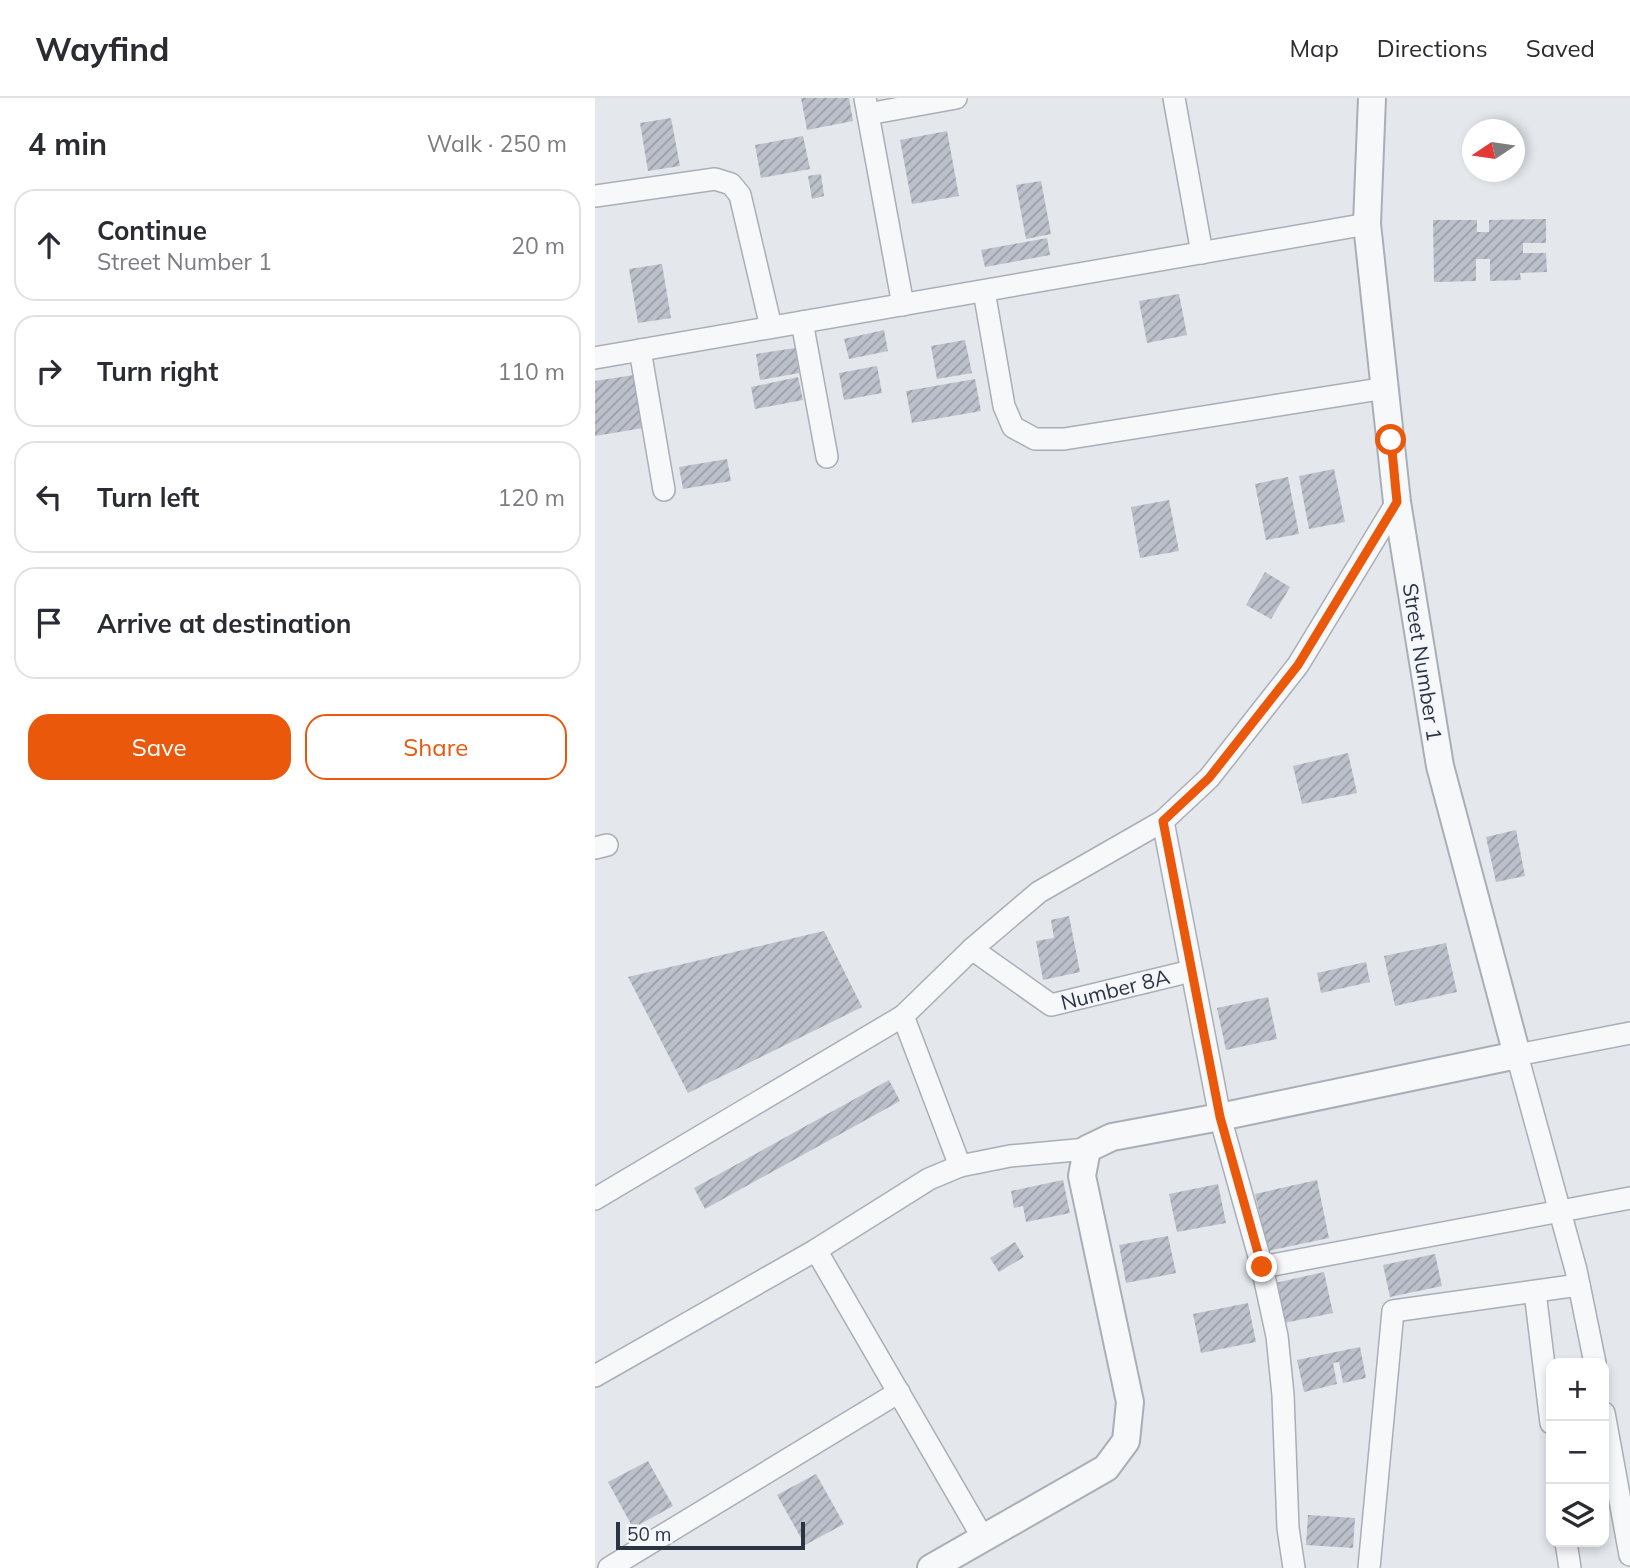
<!DOCTYPE html>
<meta charset="utf-8">
<style>
:root{--surface:#fff;--page:#f2f2f3;--text:#2b2b33;--muted:#7c7c81;--line:#e1e1e2;--accent:#ea580c}
body{margin:0;font-family:Mulish,sans-serif;background:var(--page);color:var(--text)}
.controls{position:absolute;right:21px;bottom:21px;display:grid;overflow:hidden;border-radius:14px;box-shadow:0 4px 10px #0003}
.controls button{width:63px;height:63px;display:grid;place-items:center;padding:0;border:0;border-bottom:2px solid var(--line);background:var(--surface);color:var(--text);font:35px sans-serif}
.compass{position:absolute;left:867px;top:21px;width:63px;height:63px;border-radius:50%;background:var(--surface);box-shadow:0 4px 10px #0003;rotate:257deg}
.scale{position:absolute;left:21px;bottom:18px;width:189px;box-sizing:border-box;padding-left:7px;border:4px solid #2b3445;border-top:0;font-size:19px;line-height:24px;white-space:nowrap;color:#2b3445;-webkit-text-stroke:5px #f4f6f9;paint-order:stroke}
.stop{position:absolute;width:21px;height:21px;margin:-16px;border:5px solid #ea580c;border-radius:50%;background:#fff}
.stop.end{background:#ea580c;border-color:#fff;box-shadow:0 2px 7px #0008}
.list{margin:0;padding:0;list-style:none}
h2{display:flex;justify-content:space-between;align-items:center;height:91px;margin:0;padding:0 28px;font-size:30px}
h2 small{font-size:23px;font-weight:400;color:var(--muted)}
.list li{display:grid;grid-template-columns:46px 1fr auto;gap:21px;align-items:center;box-sizing:border-box;height:112px;margin:0 14px 14px;padding:0 14px;border:2px solid var(--line);border-radius:21px}
.list b{display:block;font-size:26px;white-space:nowrap}
.list p{margin:0;font-size:23px;white-space:nowrap;color:var(--muted)}
.list em{font-size:23px;font-style:normal;color:var(--muted)}
.actions{display:flex;gap:14px;padding:21px 28px}
.actions a{flex:1;padding:16px 0;border:2px solid var(--accent);border-radius:21px;text-align:center;font-size:24px;color:var(--accent)}
.actions .main{background:var(--accent);color:#fff}
.icon{flex:none;width:38px;height:38px;fill:none;stroke:currentColor;stroke-width:2;stroke-linecap:round;stroke-linejoin:round}
.map{position:relative;flex:none;width:1035px;height:1470px;overflow:hidden}
header{display:flex;align-items:center;gap:42px;box-sizing:border-box;height:98px;padding:0 35px;background:var(--surface);border-bottom:2px solid var(--line)}
header strong{font-size:33px}
nav{display:flex;gap:38px;margin-inline-start:auto;font-size:24px}
main{display:flex}
aside{flex:1;background:var(--surface)}
.map>svg:first-child{display:block}
.building{fill:url(#building-hatch)}
.lines{fill:none;stroke-linecap:round;stroke-linejoin:round}
.minor-casing{stroke:#a9aeb7;stroke-width:24}
.tertiary-casing{stroke:#a9aeb7;stroke-width:30}
.minor{stroke:#f7f8fa;stroke-width:21}
.tertiary{stroke:#f7f8fa;stroke-width:26}
.route{stroke:#ea580c;stroke-width:9}
.labels{text-anchor:middle;dominant-baseline:central;stroke-width:5;stroke-linejoin:round;paint-order:stroke}
.street-label{font-size:21px;fill:#2b3445;stroke:#f4f6f9}
</style>
<header>
<strong>Wayfind</strong>
<nav><a>Map</a><a>Directions</a><a>Saved</a></nav>
</header>
<main>
<aside>
<h2>4 min<small>Walk · 250 m</small></h2>
<ul class="list">
<li><svg class="icon" aria-label="ahead" viewBox="0 0 24 24"><path d="M12 20V5M6 11l6-6 6 6"/></svg><div><b>Continue</b><p>Street Number 1</p></div><em>20 m</em></li>
<li><svg class="icon" aria-label="right" viewBox="0 0 24 24"><path d="M7 20v-9h11M14 6l5 5-5 5"/></svg><div><b>Turn right</b></div><em>110 m</em></li>
<li><svg class="icon" aria-label="left" viewBox="0 0 24 24"><path d="M17 20v-9H6M10 6l-5 5 5 5"/></svg><div><b>Turn left</b></div><em>120 m</em></li>
<li><svg class="icon" aria-label="arrive" viewBox="0 0 24 24"><path d="M6 21V4h12l-3 4 3 4H6"/></svg><div><b>Arrive at destination</b></div></li>
</ul>
<div class="actions"><a class="main">Save</a><a>Share</a></div>
</aside>
<div class="map">
<svg width="1035" height="1470" viewBox="0 0 1035 1470">
<defs>
<pattern id="building-hatch" width="6" height="6" patternUnits="userSpaceOnUse" patternTransform="scale(1.75)"><rect width="6" height="6" fill="#bbc0ca"/><path d="M-1 1l2-2M0 6l6-6M5 7l2-2" fill="none" stroke="#989da6"/></pattern>
</defs>
<rect width="100%" height="100%" fill="#e4e7ec"/>
<g class="building">
<polygon points="206,0 254,0 258,23 212,32"/>
<polygon points="76,20 85,68 53,73 45,25"/>
<polygon points="352,33 364,98 317,106 305,42"/>
<polygon points="208,38 215,71 166,80 160,47"/>
<polygon points="226,76 229,98 217,101 213,78"/>
<polygon points="446,83 456,136 431,141 421,87"/>
<polygon points="951,121 951,145 928,145 928,155 951,155 952,174 925,175 926,182 895,183 895,161 881,161 881,183 839,184 838,122 882,122 882,134 894,134 894,122"/>
<polygon points="452,140 455,157 390,169 386,152"/>
<polygon points="67,166 76,220 43,225 34,171"/>
<polygon points="584,196 592,237 552,245 544,203"/>
<polygon points="289,232 293,253 254,261 249,241"/>
<polygon points="370,242 377,275 342,281 336,248"/>
<polygon points="200,250 204,275 165,282 161,256"/>
<polygon points="282,268 287,295 249,302 244,275"/>
<polygon points="45,276 54,329 0,338 0,283"/>
<polygon points="203,279 208,302 160,311 156,289"/>
<polygon points="380,281 386,313 317,325 311,293"/>
<polygon points="132,361 136,383 88,391 84,369"/>
<polygon points="739,371 750,424 714,431 704,378"/>
<polygon points="693,379 704,436 671,442 660,386"/>
<polygon points="574,402 584,453 545,460 536,409"/>
<polygon points="670,474 695,489 676,521 651,507"/>
<polygon points="753,655 762,695 707,706 698,668"/>
<polygon points="921,732 930,778 901,784 891,739"/>
<polygon points="474,818 485,874 448,882 441,843 459,840 456,822"/>
<polygon points="229,833 267,909 93,995 33,879"/>
<polygon points="851,845 862,894 800,908 789,858"/>
<polygon points="771,864 775,884 726,895 722,875"/>
<polygon points="673,899 682,941 631,952 622,910"/>
<polygon points="294,982 305,1003 110,1111 99,1090"/>
<polygon points="468,1082 475,1115 431,1124 428,1108 419,1110 416,1093"/>
<polygon points="722,1082 734,1140 673,1153 660,1096"/>
<polygon points="623,1086 631,1125 582,1134 574,1096"/>
<polygon points="573,1138 581,1175 531,1185 524,1147"/>
<polygon points="420,1144 429,1159 404,1174 395,1160"/>
<polygon points="840,1156 847,1188 795,1199 788,1167"/>
<polygon points="729,1174 738,1215 689,1225 680,1185"/>
<polygon points="653,1205 661,1244 606,1255 598,1216"/>
<polygon points="765,1249 771,1280 748,1285 744,1264 738,1265 742,1286 709,1294 702,1262"/>
<polygon points="53,1363 78,1408 38,1430 13,1384"/>
<polygon points="221,1376 249,1426 210,1447 182,1397"/>
<polygon points="713,1417 760,1420 758,1450 711,1447"/>
</g>
<g class="lines">
<defs>
<g id="minor">
<polyline points="270,0 308,207"/>
<polyline points="579,0 607,155"/>
<polyline points="273,16 361,0"/>
<polyline points="0,98 120,81 136,86 145,97 176,229"/>
<polyline points="389,193 409,308 418,329 440,341 469,341 791,290"/>
<polyline points="207,224 232,359"/>
<polyline points="45,252 69,392"/>
<polyline points="0,260 772,126"/>
<polyline points="568,723 625,1019 667,1169 682,1238 688,1297 693,1430 699,1470"/>
<polyline points="0,750 12,747"/>
<polyline points="377,851 456,907 596,873"/>
<polyline points="308,918 365,1068"/>
<polyline points="0,1101 308,918 377,851 444,794 568,723 614,680 703,567 802,404"/>
<polyline points="221,1152 388,1440"/>
<polyline points="667,1169 1035,1100"/>
<polyline points="940,1194 956,1325"/>
<polyline points="1000,1265 981,1172 922,957 1035,935"/>
<polyline points="0,1278 221,1152 334,1081 365,1068 415,1058 492,1051"/>
<polyline points="1009,1315 1035,1457"/>
<polyline points="971,1444 975,1470"/>
<polyline points="14,1470 304,1294"/>
<polyline points="774,1470 798,1213 984,1187"/>
</g>
<polyline id="tertiary" points="336,1470 511,1370 531,1343 535,1304 487,1078 492,1051 517,1039 625,1019 922,957 845,668 802,404 772,126 777,0"/>
</defs>
<use href="#minor" class="minor-casing"/>
<use href="#tertiary" class="tertiary-casing"/>
<use href="#minor" class="minor"/>
<use href="#tertiary" class="tertiary"/>
</g>
<g class="lines">
<polyline class="route" points="667,1169 625,1019 568,723 614,680 703,567 802,404 796,342"/>
</g>
<g class="labels">
<g class="street-label">
<text transform="translate(828 564) rotate(81)">Street Number 1</text>
<text transform="translate(520 891) rotate(-14)">Number 8A</text>
</g>
</g>
</svg>
<div class="controls">
<button>+</button>
<button>−</button>
<button><svg class="icon" aria-label="layers" viewBox="0 0 24 24"><path d="M12 4l9 5-9 5-9-5zM3 14l9 5 9-5"/></svg></button>
</div>
<svg class="compass" viewBox="-18 -18 36 36"><path d="M0-13l5 13h-10z" fill="#e53935"/><path d="M0 13l5-13h-10z" fill="#7c7c81"/></svg>
<div class="scale">50 m</div>
<div class="stop" style="left:796px;top:342px"></div>
<div class="stop end" style="left:667px;top:1169px"></div>
</div>
</main>
